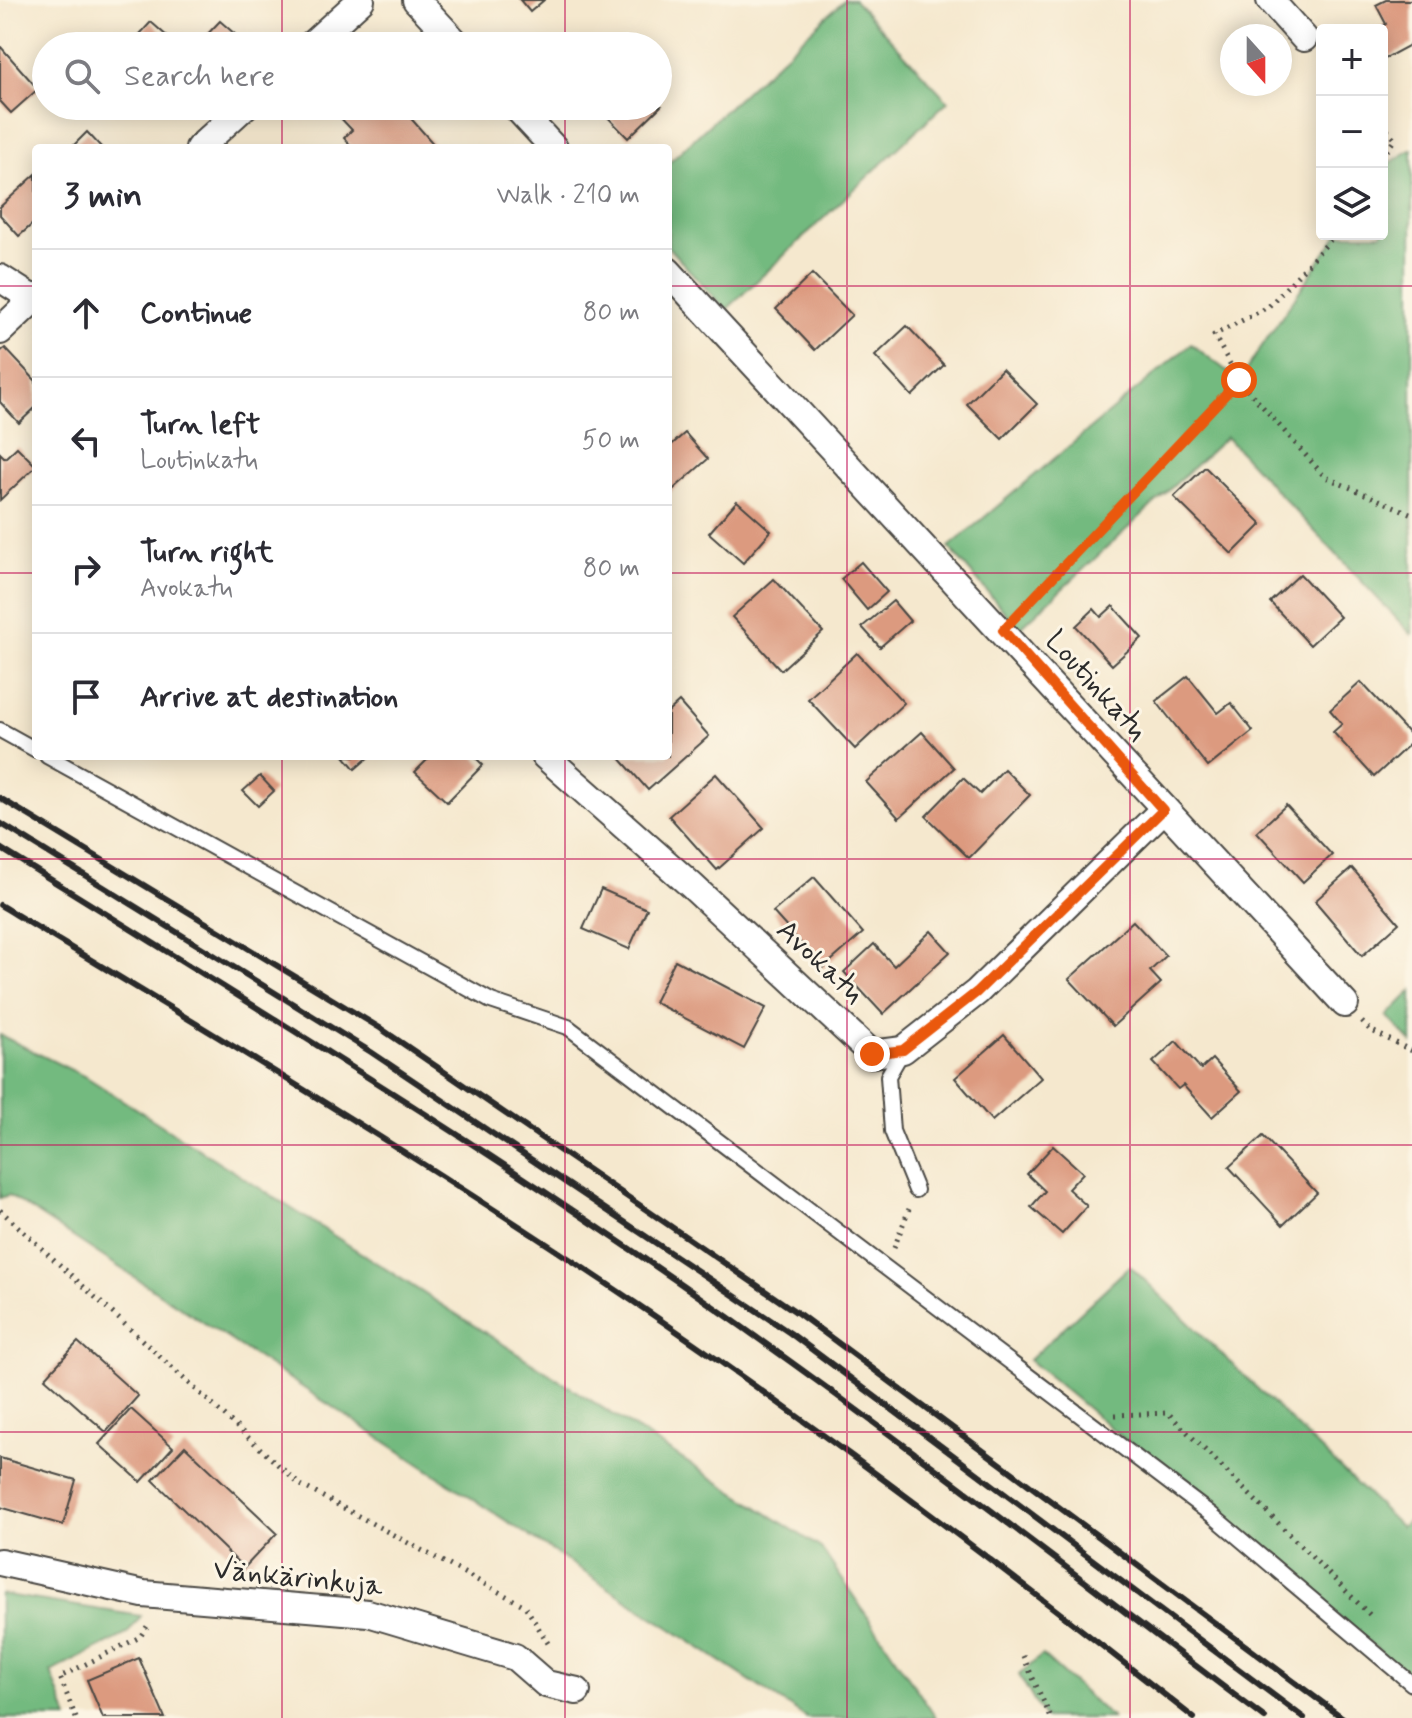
<!DOCTYPE html>
<meta charset="utf-8">
<style>
:root{--surface:#fff;--page:#f7f7f7;--text:#2b2b33;--muted:#7c7c81;--line:#e1e1e2}
body{margin:0;font-family:Mynerve,sans-serif;background:var(--page);color:var(--text)}
.controls{position:absolute;right:24px;top:24px;display:grid;overflow:hidden;border-radius:8px;box-shadow:0 4px 20px #0003}
.controls button{width:72px;height:72px;display:grid;place-items:center;padding:0;border:0;border-bottom:2px solid var(--line);background:var(--surface);color:var(--text);font:40px sans-serif}
.compass{position:absolute;left:1220px;top:24px;width:72px;height:72px;border-radius:50%;background:var(--surface);box-shadow:0 4px 20px #0003;rotate:159deg}
.stop{position:absolute;width:24px;height:24px;margin:-18px;border:6px solid #ea580c;border-radius:50%;background:#fff}
.stop.end{background:#ea580c;border-color:#fff;box-shadow:0 2px 8px #0008}
.list{margin:0;padding:0;list-style:none}
h2{display:flex;justify-content:space-between;align-items:center;height:104px;margin:0;padding:0 32px;font-size:34px}
h2 small{font-size:26px;font-weight:400;color:var(--muted)}
.list li{display:grid;grid-template-columns:52px 1fr auto;gap:24px;align-items:center;box-sizing:border-box;height:128px;padding:0 32px;border-top:2px solid var(--line)}
.list b{display:block;font-size:30px;white-space:nowrap}
.list p{margin:0;font-size:26px;white-space:nowrap;color:var(--muted)}
.list em{font-size:26px;font-style:normal;color:var(--muted)}
.icon{flex:none;width:44px;height:44px;fill:none;stroke:currentColor;stroke-width:2;stroke-linecap:round;stroke-linejoin:round}
.map{position:relative;flex:none;width:1412px;height:1718px;overflow:hidden}
.search{position:absolute;background:var(--surface);box-shadow:0 4px 20px #0003;left:32px;top:32px;width:640px;height:88px;display:flex;align-items:center;gap:20px;box-sizing:border-box;padding:0 28px;border-radius:44px;color:var(--muted);font-size:30px}
.panel{position:absolute;background:var(--surface);box-shadow:0 4px 20px #0003;left:32px;top:144px;width:640px;height:616px;border-radius:8px}
.map>svg:first-child{display:block}
.forest{fill:#73ba7f;stroke:#4f7255;stroke-width:2}
.building{fill:#dc9a7f}
.lines{fill:none;stroke-linecap:round;stroke-linejoin:round}
.service-casing{stroke:#494743;stroke-width:18}
.minor-casing{stroke:#494743;stroke-width:30}
.path{stroke:#494743;stroke-width:5;stroke-dasharray:2 6;stroke-linecap:butt}
.service{stroke:#fff;stroke-width:14}
.minor{stroke:#fff;stroke-width:26}
.rail{stroke:#2b2b2b;stroke-width:6}
.route{stroke:#ea580c;stroke-width:10}
.grid{fill:none;stroke:#c2185b;stroke-width:2;stroke-opacity:0.55}
.labels{text-anchor:middle;dominant-baseline:central;stroke-width:6;stroke-linejoin:round;paint-order:stroke}
.street-label{font-size:30px;fill:#2b2b2b;stroke:#fcf5e5}
</style>
<div class="map">
<svg width="1412" height="1718" viewBox="0 0 1412 1718">
<rect width="100%" height="100%" fill="#fcf5e5"/>
<filter id="ink" filterUnits="userSpaceOnUse"><feTurbulence type="fractalNoise" baseFrequency=".0125" numOctaves="2"/><feDisplacementMap in="SourceGraphic" scale="16" xChannelSelector="R" yChannelSelector="G"/><feConvolveMatrix kernelMatrix="1 2 1 2 8 2 1 2 1" color-interpolation-filters="sRGB"/></filter>
<filter id="wash" filterUnits="userSpaceOnUse"><feTurbulence type="fractalNoise" baseFrequency=".006" numOctaves="4" result="noise"/><feDisplacementMap in="SourceGraphic" scale="32" xChannelSelector="R" yChannelSelector="G"/><feGaussianBlur stdDeviation="1.8" result="paint"/><feColorMatrix in="noise" values="0 0 0 0 0 0 0 0 0 0 0 0 0 0 0 0 0 1.4 0 .05"/><feComposite in="paint" operator="in"/></filter>
<g filter="url(#wash)">
<rect width="100%" height="100%" fill="#f5e8ce"/>
<g class="forest">
<polygon points="844,0 854,0 948,101 726,310 668,247 668,163"/>
<polygon points="1412,149 1412,635 1226,437 1019,629 949,547 1191,344 1239,380 1338,234 1382,234 1382,168"/>
<polygon points="1412,991 1412,1043 1387,1016"/>
<polygon points="0,1035 88,1078 821,1548 936,1718 807,1718 9,1195 0,1198"/>
<polygon points="1130,1266 1401,1527 1412,1518 1412,1678 1029,1360"/>
<polygon points="0,1594 141,1616 127,1634 51,1672 68,1718 0,1718"/>
<polygon points="1042,1655 1112,1718 1044,1718 1019,1675"/>
</g>
<g id="blocks">
<g class="building">
<polygon points="520,0 544,0 530,12"/>
<polygon points="1386,0 1412,0 1412,44 1382,60 1382,30 1376,30 1386,24 1376,5"/>
<polygon points="220,21 244,42 240,46 209,46 202,40"/>
<polygon points="151,22 178,46 129,46"/>
<polygon points="0,46 38,89 11,113 0,101"/>
<polygon points="341,106 400,106 437,148 353,148 344,138 352,130 335,112"/>
<polygon points="597,106 661,106 628,138"/>
<polygon points="87,132 102,148 71,148"/>
<polygon points="36,174 36,221 19,236 0,215 0,207"/>
<polygon points="812,274 852,315 815,350 776,309"/>
<polygon points="907,326 944,365 912,396 875,356"/>
<polygon points="5,348 36,381 36,407 19,423 0,402 0,352"/>
<polygon points="1002,369 1037,404 1002,439 967,404"/>
<polygon points="685,433 708,459 668,494 668,448"/>
<polygon points="17,447 36,466 0,500 0,453 5,458"/>
<polygon points="1205,467 1262,524 1232,554 1174,497"/>
<polygon points="737,501 771,531 743,563 709,533"/>
<polygon points="861,562 887,592 867,610 841,579"/>
<polygon points="1300,574 1340,617 1310,645 1270,602"/>
<polygon points="774,579 823,632 781,670 732,617"/>
<polygon points="893,601 910,621 880,647 862,627"/>
<polygon points="1113,606 1142,638 1112,665 1076,626 1094,609 1101,617"/>
<polygon points="857,653 904,703 855,749 808,699"/>
<polygon points="1188,676 1218,713 1231,703 1253,731 1208,767 1156,701"/>
<polygon points="1361,682 1412,737 1412,742 1374,777 1333,732 1342,724 1330,710"/>
<polygon points="679,702 709,736 648,790 618,756 668,756 668,712"/>
<polygon points="922,732 954,768 899,818 866,782"/>
<polygon points="344,756 370,756 355,769"/>
<polygon points="431,756 474,756 483,765 447,802 415,772"/>
<polygon points="1004,769 1030,795 969,858 926,816 963,778 980,794"/>
<polygon points="716,774 764,828 717,870 669,816"/>
<polygon points="260,776 274,791 258,806 243,791"/>
<polygon points="1286,805 1332,855 1303,882 1257,832"/>
<polygon points="1352,868 1399,923 1362,956 1315,901"/>
<polygon points="814,877 863,933 823,968 773,912"/>
<polygon points="601,889 647,909 629,949 583,929"/>
<polygon points="1133,921 1166,956 1150,971 1161,983 1113,1026 1069,979"/>
<polygon points="931,931 950,952 883,1014 844,972 874,944 894,966"/>
<polygon points="675,960 766,1008 744,1049 654,1002"/>
<polygon points="1004,1035 1041,1078 992,1121 955,1078"/>
<polygon points="1176,1041 1201,1069 1212,1059 1241,1091 1212,1117 1183,1085 1178,1089 1153,1062"/>
<polygon points="1263,1136 1317,1193 1283,1225 1229,1167"/>
<polygon points="1053,1146 1083,1173 1068,1189 1087,1206 1062,1234 1031,1207 1045,1191 1027,1174"/>
<polygon points="78,1342 138,1396 106,1432 45,1378"/>
<polygon points="131,1409 173,1447 141,1482 99,1444"/>
<polygon points="185,1446 277,1533 244,1568 153,1480"/>
<polygon points="0,1458 76,1480 63,1525 0,1507"/>
<polygon points="139,1658 165,1718 103,1718 87,1680"/>
</g>
</g>
</g>
<g filter="url(#ink)">
<use href="#blocks" fill-opacity="0" stroke="#494743" stroke-width="2"/>
<g class="lines">
<defs>
<g id="service">
<polyline points="0,730 36,750"/>
<polyline points="47,756 491,1001 568,1027 1212,1515 1412,1684"/>
<polyline points="903,1050 888,1076 892,1131 916,1190"/>
</g>
<g id="minor">
<polyline points="416,0 459,46"/>
<polyline points="1270,0 1304,38"/>
<polyline points="310,46 361,0"/>
<polyline points="515,106 554,148"/>
<polyline points="199,148 245,106"/>
<polyline points="668,271 1345,1004"/>
<polyline points="0,278 36,301"/>
<polyline points="0,331 36,297"/>
<polyline points="545,756 692,886 872,1054 903,1050 977,992 1163,810"/>
<polyline points="0,1562 143,1594 368,1613 515,1657 546,1684 577,1691"/>
</g>
</defs>
<use href="#service" class="service-casing"/>
<use href="#minor" class="minor-casing"/>
<g class="path">
<polyline points="1382,124 1395,139 1382,157"/>
<polyline points="1336,234 1268,307 1214,335 1239,380 1325,477 1412,514"/>
<polyline points="1020,612 1239,380"/>
<polyline points="1362,1022 1370,1030 1412,1051"/>
<polyline points="0,1210 299,1484 525,1606 551,1648"/>
<polyline points="894,1248 909,1209"/>
<polyline points="1115,1415 1168,1413 1372,1617"/>
<polyline points="1023,1656 1051,1718"/>
<polyline points="76,1718 60,1677 140,1637 150,1622"/>
</g>
<use href="#service" class="service"/>
<use href="#minor" class="minor"/>
<g class="rail">
<polyline points="0,798 380,1028 799,1314 1343,1718"/>
<polyline points="0,823 371,1052 790,1333 1304,1718"/>
<path d="M 0,848 C 262,1011 527,1171 777,1352 C 942,1470 1102,1596 1265,1718"/>
<path d="M 0,905 C 214,1034 427,1162 634,1302 C 827,1433 1011,1573 1194,1718"/>
</g>
</g>
</g>
<g class="lines" filter="url(#ink)">
<polyline class="route" points="872,1054 903,1050 977,992 1163,810 1003,630 1239,380"/>
</g>
<path class="grid" d="M 282,0 L 282,46M 565,0 L 565,46M 847,0 L 847,1718M 1130,0 L 1130,1718M 282,106 L 282,148M 565,106 L 565,148M 0,286 L 36,286M 668,286 L 1412,286M 0,573 L 36,573M 668,573 L 1412,573M 282,756 L 282,1718M 565,756 L 565,1718M 0,859 L 1412,859M 0,1145 L 1412,1145M 0,1432 L 1412,1432"/>
<g class="labels">
<g class="street-label">
<text transform="translate(1096 686) rotate(48)">Loutinkatu</text>
<text transform="translate(820 962) rotate(43)">Avokatu</text>
<text transform="translate(298 1578) rotate(6)">Vänkärinkuja</text>
</g>
</g>
</svg>
<div class="controls">
<button>+</button>
<button>−</button>
<button><svg class="icon" aria-label="layers" viewBox="0 0 24 24"><path d="M12 4l9 5-9 5-9-5zM3 14l9 5 9-5"/></svg></button>
</div>
<svg class="compass" viewBox="-18 -18 36 36"><path d="M0-13l5 13h-10z" fill="#e53935"/><path d="M0 13l5-13h-10z" fill="#7c7c81"/></svg>
<div class="stop" style="left:1239px;top:380px"></div>
<div class="stop end" style="left:872px;top:1054px"></div>
<div class="search"><svg class="icon" aria-label="search" viewBox="0 0 24 24"><circle cx="10" cy="10" r="6"/><path d="M15 15l6 6"/></svg>Search here</div>
<section class="panel">
<h2>3 min<small>Walk · 210 m</small></h2>
<ul class="list">
<li><svg class="icon" aria-label="ahead" viewBox="0 0 24 24"><path d="M12 20V5M6 11l6-6 6 6"/></svg><div><b>Continue</b></div><em>80 m</em></li>
<li><svg class="icon" aria-label="left" viewBox="0 0 24 24"><path d="M17 20v-9H6M10 6l-5 5 5 5"/></svg><div><b>Turn left</b><p>Loutinkatu</p></div><em>50 m</em></li>
<li><svg class="icon" aria-label="right" viewBox="0 0 24 24"><path d="M7 20v-9h11M14 6l5 5-5 5"/></svg><div><b>Turn right</b><p>Avokatu</p></div><em>80 m</em></li>
<li><svg class="icon" aria-label="arrive" viewBox="0 0 24 24"><path d="M6 21V4h12l-3 4 3 4H6"/></svg><div><b>Arrive at destination</b></div></li>
</ul>
</section>
</div>
